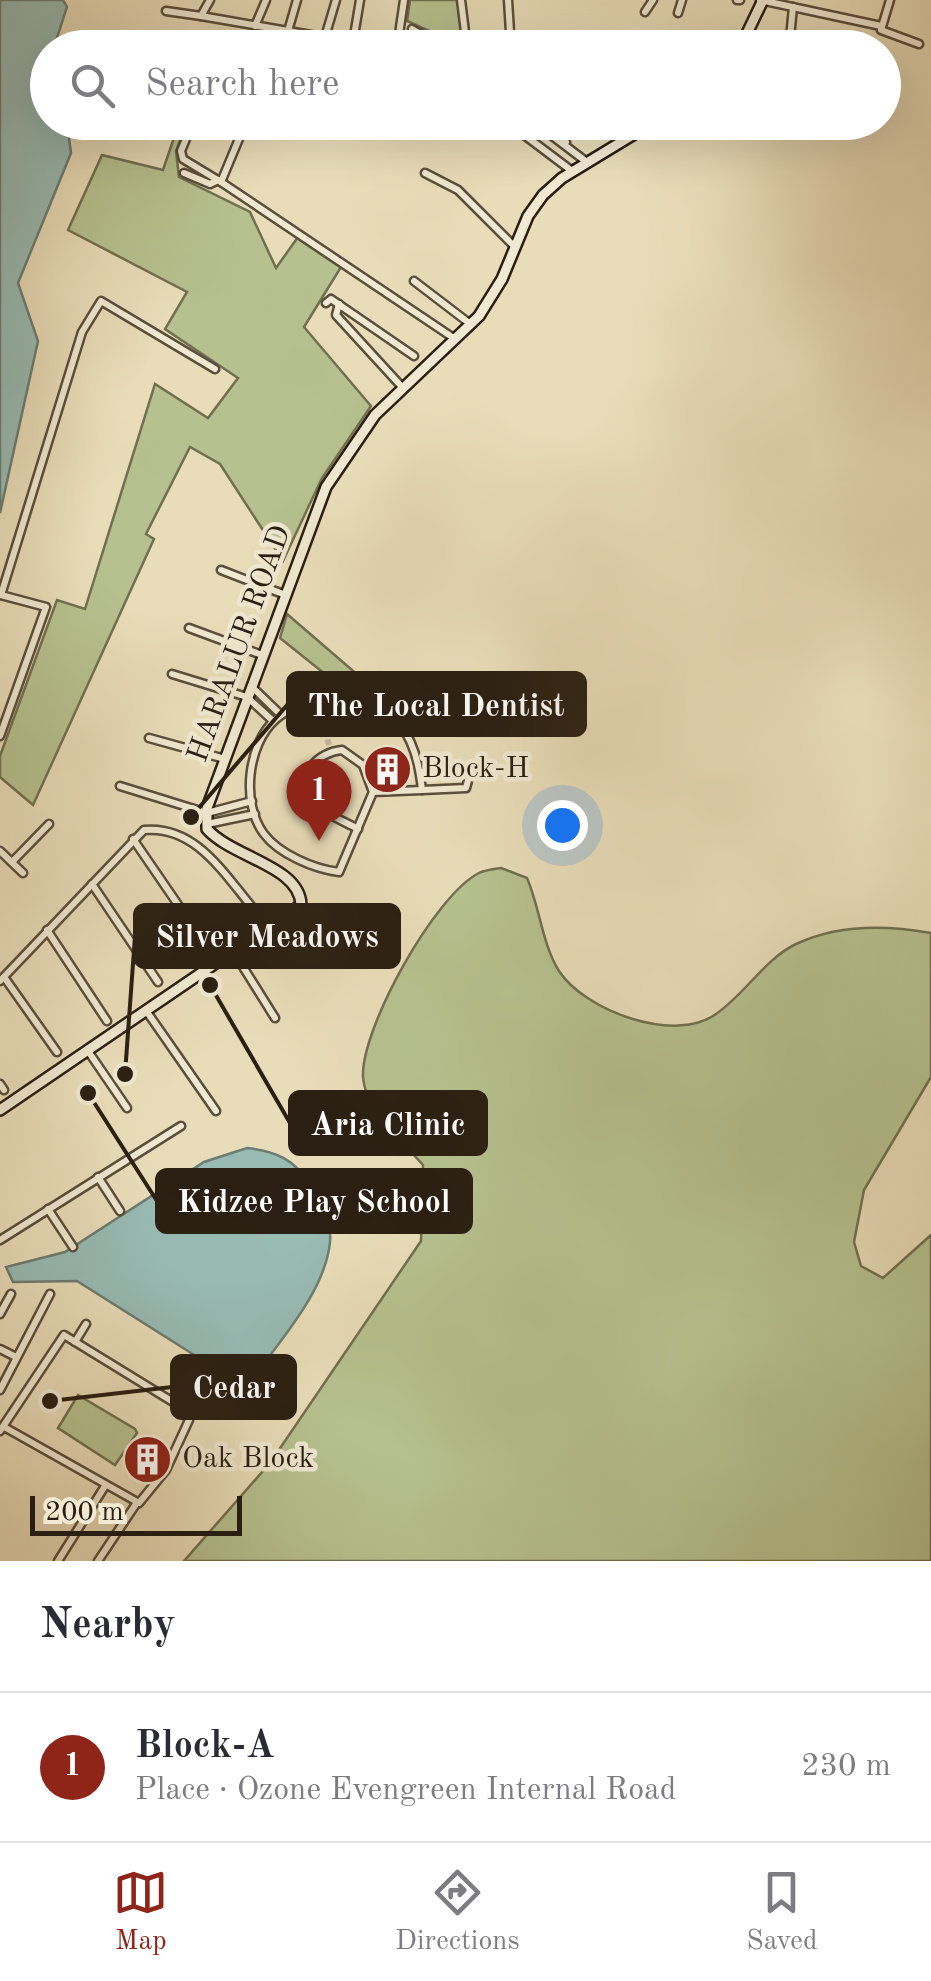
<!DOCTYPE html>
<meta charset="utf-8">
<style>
:root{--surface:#fff;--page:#f2f2f3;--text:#2b2b33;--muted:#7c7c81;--line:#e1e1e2;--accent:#8f2418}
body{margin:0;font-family:"Old Standard TT",serif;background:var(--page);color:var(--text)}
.scale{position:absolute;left:30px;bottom:25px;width:212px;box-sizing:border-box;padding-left:10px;border:5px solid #2a1f12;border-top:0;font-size:28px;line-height:35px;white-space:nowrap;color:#2a1f12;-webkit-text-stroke:8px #f1e9d2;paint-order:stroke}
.you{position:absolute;left:562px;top:825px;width:35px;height:35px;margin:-25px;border:8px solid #fff;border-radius:50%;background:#1a73e8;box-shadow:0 0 0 15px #1a73e833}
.badge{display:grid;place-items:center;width:65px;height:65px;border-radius:50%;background:var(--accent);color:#fff;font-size:32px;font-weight:700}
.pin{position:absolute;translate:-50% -82px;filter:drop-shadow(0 2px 5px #0008)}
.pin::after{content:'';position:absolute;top:52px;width:35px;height:30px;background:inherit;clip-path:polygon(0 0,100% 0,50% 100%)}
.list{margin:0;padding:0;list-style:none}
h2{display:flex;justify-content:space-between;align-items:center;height:130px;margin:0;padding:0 40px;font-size:42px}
h2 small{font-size:32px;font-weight:400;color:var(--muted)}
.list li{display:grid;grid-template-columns:65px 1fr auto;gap:30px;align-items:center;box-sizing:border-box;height:150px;padding:0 40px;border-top:2px solid var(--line)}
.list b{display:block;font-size:38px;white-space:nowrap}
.list p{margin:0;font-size:32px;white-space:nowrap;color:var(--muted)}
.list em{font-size:32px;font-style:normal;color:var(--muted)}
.icon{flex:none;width:55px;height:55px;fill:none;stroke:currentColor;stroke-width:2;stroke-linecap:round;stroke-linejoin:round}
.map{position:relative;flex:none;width:931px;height:1561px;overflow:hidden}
.search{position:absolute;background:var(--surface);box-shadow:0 10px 40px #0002;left:30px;right:30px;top:30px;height:110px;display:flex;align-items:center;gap:25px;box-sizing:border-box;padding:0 35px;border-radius:55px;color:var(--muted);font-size:38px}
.sheet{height:280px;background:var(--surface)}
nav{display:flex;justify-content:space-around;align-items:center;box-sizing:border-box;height:140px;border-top:2px solid var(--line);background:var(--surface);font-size:28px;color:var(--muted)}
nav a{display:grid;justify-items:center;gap:5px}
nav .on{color:var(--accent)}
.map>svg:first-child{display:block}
.green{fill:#b6c18f;stroke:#707050;stroke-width:2.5}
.water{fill:#98bbb4;stroke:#6c7d73;stroke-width:2.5}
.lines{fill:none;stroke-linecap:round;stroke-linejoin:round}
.street-tunnel{stroke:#c3b798;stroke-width:6;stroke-dasharray:6 3;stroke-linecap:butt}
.street-casing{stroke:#5a4e3c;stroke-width:11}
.secondary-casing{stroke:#2a1f12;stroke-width:14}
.street{stroke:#f1e9d2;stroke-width:6}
.secondary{stroke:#f1e9d2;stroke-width:9}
.labels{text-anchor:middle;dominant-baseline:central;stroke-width:9;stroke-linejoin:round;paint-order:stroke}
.street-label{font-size:30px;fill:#2a1f12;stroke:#f1e9d2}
.poi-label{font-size:30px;fill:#2a1f12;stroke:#f1e9d2;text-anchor:start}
.leader{fill:none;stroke:#2a1f12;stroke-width:4}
.callout-dot{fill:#2a1f12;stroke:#f1e9d2;stroke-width:4}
.callout{fill:#2a1f12;stroke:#2a1f12;stroke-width:4}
.callout-label{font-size:32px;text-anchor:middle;font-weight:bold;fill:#fff}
</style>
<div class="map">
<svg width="931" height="1561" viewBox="0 0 931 1561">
<rect width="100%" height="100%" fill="#e9ddb9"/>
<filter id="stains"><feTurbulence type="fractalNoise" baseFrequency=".002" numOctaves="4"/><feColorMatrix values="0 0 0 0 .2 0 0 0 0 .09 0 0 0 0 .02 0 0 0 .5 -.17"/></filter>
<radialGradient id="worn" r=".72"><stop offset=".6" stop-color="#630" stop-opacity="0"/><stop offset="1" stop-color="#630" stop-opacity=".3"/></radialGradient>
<g class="green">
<polygon points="410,0 458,0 465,47 407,21"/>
<polygon points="179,123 187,123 176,151 179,177 250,212 276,268 298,237 341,267 304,327 371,406 322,478 283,561 220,464 190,447 146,534 154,539 33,805 0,777 0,756 57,600 85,609 155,384 208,418 238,378 165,329 187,292 68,230 102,155 163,170"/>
<polygon points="287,614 366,682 335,682 280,638"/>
<path d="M 501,868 L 527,878 C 540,908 542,944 559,971 C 585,1011 675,1044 716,1014 C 744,995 766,958 796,944 C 838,924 887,925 931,933 L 931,1077 L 864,1190 L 854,1242 L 861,1266 L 883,1278 L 931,1235 L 931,1561 L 184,1561 L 270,1463 L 421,1241 L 423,1165 C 404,1143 365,1109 363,1077 C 361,1028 435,895 479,873 C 485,870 495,869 501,868 Z"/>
<polygon points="78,1395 135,1429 137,1433 115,1465 58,1428"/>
</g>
<g class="water">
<polygon points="0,0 63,0 67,7 54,47 48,48 48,122 67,123 71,153 18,283 38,341 0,513"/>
<path d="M 247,1148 C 275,1151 295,1159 310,1185 C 320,1201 332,1222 330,1242 C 325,1293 278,1342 250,1383 L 238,1390 L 221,1384 L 218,1370 L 77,1281 L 13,1282 L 6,1267 L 65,1252 L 204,1162 Z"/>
</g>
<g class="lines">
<polyline class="street-tunnel" points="321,713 330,749"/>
<defs>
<g id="street">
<polyline points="210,0 201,16 386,48"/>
<polyline points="461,0 467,48"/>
<polyline points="508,0 511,48"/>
<polyline points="737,0 740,0"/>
<polyline points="760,0 881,26"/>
<polyline points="890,0 881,30 919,44"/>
<polyline points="166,11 201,16"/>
<polyline points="645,12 653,0"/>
<polyline points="678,13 682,0"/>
<polyline points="255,26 266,0"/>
<polyline points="412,29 446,48"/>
<polyline points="288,31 297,0"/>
<polyline points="325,37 336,0"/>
<polyline points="353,42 360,0"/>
<polyline points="236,48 239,48"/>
<polyline points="397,48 404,0"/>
<polyline points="789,48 793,7"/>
<polyline points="193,122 181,151 183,159 221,182 246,122"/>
<polyline points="507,122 572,171"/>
<polyline points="534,122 588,163"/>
<polyline points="553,122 566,142"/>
<polyline points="698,122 735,129"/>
<polyline points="184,173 210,184 218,180"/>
<polyline points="425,173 458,190 514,246"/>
<polyline points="221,182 452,337"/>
<polyline points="414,281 469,323"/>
<polyline points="326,303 331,299 414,356"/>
<polyline points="339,304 336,315 402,387"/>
<polyline points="221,570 283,594"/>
<polyline points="1,595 82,332 101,301 215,369"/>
<polyline points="189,628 262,655"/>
<polyline points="172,674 247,697 273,721"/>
<polyline points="251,686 281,715"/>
<path d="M 341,698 C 399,708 416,733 422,790 L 373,792 L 339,872 C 314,869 279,854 264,834 C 241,804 247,744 276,719 C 293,704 319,700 341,698 Z"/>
<polyline points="0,736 46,607 1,595"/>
<polyline points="149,738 225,759"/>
<polyline points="420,772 470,773 466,788 422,790"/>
<polyline points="120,786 207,813 252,801"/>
<polyline points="207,824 255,814"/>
<path d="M 358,829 C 344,821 321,813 312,799 C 295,775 318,752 342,750 L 363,765 L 373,792"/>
<polyline points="133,839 207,947"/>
<polyline points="0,851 23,873"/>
<polyline points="12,862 49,824"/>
<polyline points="92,884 158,982"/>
<polyline points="47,930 107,1021"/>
<polyline points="235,954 275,1018"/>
<polyline points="4,977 57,1052"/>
<path d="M 0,981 L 144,830 C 197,825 225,876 257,913"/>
<polyline points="147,1012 216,1111"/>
<polyline points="88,1051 127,1108"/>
<polyline points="0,1084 4,1090"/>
<polyline points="98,1177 120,1211"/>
<polyline points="48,1209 73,1247"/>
<polyline points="0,1240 181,1126"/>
<polyline points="0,1314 11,1294"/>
<polyline points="75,1342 86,1324"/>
<polyline points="0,1349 16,1357"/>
<polyline points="0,1390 50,1294"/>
<polyline points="0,1431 64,1335 178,1405 189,1420 166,1470 139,1503 6,1428"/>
<polyline points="58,1561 105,1486"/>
<polyline points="98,1561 136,1504"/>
</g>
<g id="secondary">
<polyline points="740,48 763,0"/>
<path d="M 0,1110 L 301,905 C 300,866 233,858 207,829 L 207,808 L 326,487 L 375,415 L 479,316 L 502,279 L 528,216 L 543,195 L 562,178 L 654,122"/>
</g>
</defs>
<use href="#street" class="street-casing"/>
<use href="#secondary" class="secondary-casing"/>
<use href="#street" class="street"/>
<use href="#secondary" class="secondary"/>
</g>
<defs>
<symbol id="building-disc" viewBox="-11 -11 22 22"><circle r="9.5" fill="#8f2418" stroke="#f1e9d2"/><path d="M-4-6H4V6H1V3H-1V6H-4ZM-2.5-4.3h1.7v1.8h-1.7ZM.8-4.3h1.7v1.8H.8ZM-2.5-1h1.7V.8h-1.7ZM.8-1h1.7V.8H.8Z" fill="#fff"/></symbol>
</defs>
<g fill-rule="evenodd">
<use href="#building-disc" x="360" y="742" width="55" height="55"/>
<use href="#building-disc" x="120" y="1432" width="55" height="55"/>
</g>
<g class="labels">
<g class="street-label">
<text transform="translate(240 644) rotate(-70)">HARALUR ROAD</text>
</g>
<g class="poi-label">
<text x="422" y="769">Block-H</text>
<text x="182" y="1459">Oak Block</text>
</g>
</g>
<path class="leader" d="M191 817L288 704M125 1074L135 936M210 985L290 1123M88 1093L157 1201M50 1401L172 1387"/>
<g class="callout-dot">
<circle cx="191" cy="817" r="10"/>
<circle cx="125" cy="1074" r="10"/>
<circle cx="210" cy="985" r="10"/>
<circle cx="88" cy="1093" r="10"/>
<circle cx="50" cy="1401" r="10"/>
</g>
<g class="callout">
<rect x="288" y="673" width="297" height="62" rx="10"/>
<rect x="135" y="905" width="264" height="62" rx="10"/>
<rect x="290" y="1092" width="196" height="62" rx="10"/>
<rect x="157" y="1170" width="314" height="62" rx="10"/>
<rect x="172" y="1356" width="123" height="62" rx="10"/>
</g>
<g class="callout-label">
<text x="436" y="716">The Local Dentist</text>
<text x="267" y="947">Silver Meadows</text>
<text x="388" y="1135">Aria Clinic</text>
<text x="314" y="1212">Kidzee Play School</text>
<text x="234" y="1398">Cedar</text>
</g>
<rect width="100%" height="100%" filter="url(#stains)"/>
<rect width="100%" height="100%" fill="url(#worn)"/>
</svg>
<div class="scale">200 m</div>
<div class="you"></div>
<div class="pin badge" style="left:319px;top:841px">1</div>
<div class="search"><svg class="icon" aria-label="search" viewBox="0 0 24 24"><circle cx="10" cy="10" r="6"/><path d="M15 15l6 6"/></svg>Search here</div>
</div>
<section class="sheet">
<h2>Nearby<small></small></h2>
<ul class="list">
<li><span class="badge">1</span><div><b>Block-A</b><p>Place · Ozone Evengreen Internal Road</p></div><em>230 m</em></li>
</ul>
</section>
<nav>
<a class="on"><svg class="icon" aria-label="map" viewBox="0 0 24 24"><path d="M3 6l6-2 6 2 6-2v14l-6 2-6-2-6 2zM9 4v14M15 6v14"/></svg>Map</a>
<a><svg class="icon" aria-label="directions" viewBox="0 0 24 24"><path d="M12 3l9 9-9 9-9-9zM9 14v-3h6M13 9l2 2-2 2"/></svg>Directions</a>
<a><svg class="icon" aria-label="saved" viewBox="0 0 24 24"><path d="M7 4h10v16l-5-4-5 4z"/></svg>Saved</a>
</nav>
